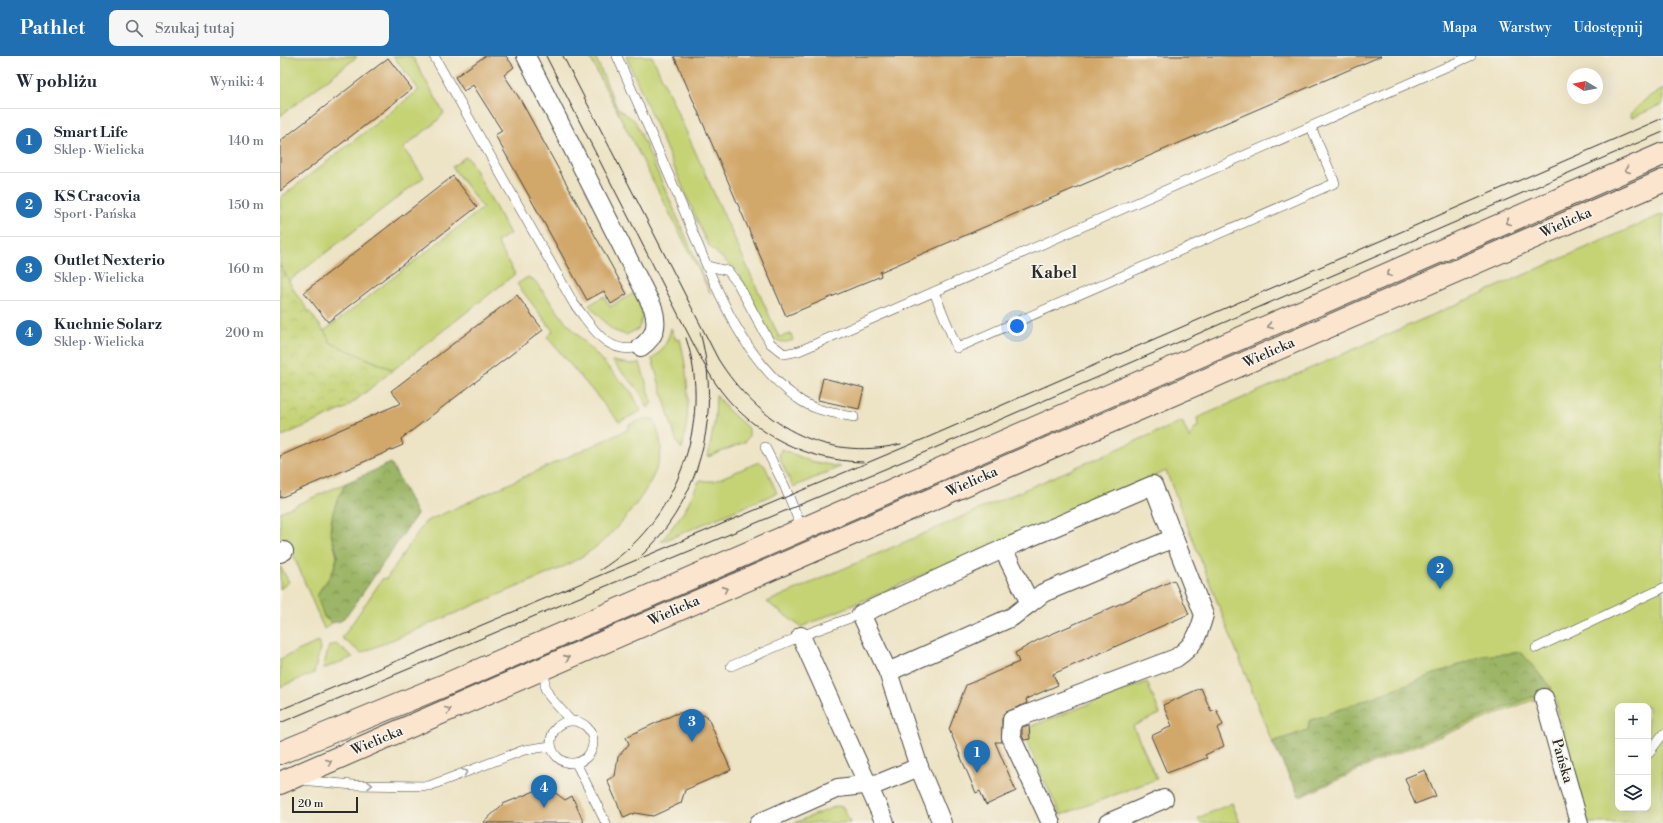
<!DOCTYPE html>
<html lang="pl">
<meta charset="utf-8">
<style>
:root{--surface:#fff;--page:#f6f6f7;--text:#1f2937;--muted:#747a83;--line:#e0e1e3;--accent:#1f6fb2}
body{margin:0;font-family:"Libre Bodoni",serif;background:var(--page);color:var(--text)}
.controls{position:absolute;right:12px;bottom:12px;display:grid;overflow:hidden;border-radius:8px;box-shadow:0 4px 16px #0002}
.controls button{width:36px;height:36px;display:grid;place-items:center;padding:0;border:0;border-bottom:1px solid var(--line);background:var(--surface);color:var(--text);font:20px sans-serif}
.compass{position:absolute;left:1287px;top:12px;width:36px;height:36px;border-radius:50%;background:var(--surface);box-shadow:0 4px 16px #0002;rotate:280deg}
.scale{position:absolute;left:12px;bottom:10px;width:66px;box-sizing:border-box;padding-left:4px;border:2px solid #2b2b2b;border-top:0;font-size:11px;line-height:14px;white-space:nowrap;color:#2b2b2b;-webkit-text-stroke:3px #f7f3e8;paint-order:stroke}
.you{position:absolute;left:737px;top:270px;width:14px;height:14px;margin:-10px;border:3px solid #fff;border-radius:50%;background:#1a73e8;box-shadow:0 0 0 6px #1a73e833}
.badge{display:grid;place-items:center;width:26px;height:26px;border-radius:50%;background:var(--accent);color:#fff;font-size:13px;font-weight:700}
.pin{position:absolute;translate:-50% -33px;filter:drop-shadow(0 1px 2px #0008)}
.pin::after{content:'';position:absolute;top:21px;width:14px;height:12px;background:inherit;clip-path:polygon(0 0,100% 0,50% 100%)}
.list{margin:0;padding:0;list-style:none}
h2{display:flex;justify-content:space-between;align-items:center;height:52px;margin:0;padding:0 16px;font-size:17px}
h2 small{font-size:13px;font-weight:400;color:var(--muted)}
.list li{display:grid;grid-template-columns:26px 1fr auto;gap:12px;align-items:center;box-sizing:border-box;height:64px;padding:0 16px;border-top:1px solid var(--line)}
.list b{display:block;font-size:15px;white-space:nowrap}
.list p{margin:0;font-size:13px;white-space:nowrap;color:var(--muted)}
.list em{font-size:13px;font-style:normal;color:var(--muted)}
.icon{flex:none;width:22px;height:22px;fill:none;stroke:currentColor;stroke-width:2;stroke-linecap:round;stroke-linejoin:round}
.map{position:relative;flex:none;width:1383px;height:767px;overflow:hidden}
header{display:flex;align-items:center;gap:24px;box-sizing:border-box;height:56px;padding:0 20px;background:var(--accent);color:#fff}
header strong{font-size:19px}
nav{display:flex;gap:22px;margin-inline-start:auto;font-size:14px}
.search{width:280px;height:36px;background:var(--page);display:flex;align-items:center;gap:10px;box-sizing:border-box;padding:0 14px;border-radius:8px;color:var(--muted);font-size:15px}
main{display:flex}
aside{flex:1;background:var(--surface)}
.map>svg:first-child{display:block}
.grass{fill:#c5d375;stroke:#787f50;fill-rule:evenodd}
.forest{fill:url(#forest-crowns);stroke:#647048}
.park{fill:url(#park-crowns);stroke:#787f50}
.building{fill:#d2a76b}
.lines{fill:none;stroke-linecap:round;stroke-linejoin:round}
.lane-casing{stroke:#484742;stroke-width:10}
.street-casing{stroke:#484742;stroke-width:20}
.secondary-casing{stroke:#484742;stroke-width:24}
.lane{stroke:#fff;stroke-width:9}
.street{stroke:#fff;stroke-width:18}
.secondary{stroke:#fbe5cf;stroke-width:22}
.tram{stroke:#2b2b2b;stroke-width:1}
.oneway{stroke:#93887d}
.oneway2{stroke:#a0a0a0}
.labels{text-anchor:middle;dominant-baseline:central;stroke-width:3.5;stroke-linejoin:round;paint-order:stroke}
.street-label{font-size:14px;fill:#2b2b2b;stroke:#f7f3e8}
.quarter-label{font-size:16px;font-weight:bold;fill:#2b2b2b;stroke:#f7f3e8}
</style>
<header>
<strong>Pathlet</strong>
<div class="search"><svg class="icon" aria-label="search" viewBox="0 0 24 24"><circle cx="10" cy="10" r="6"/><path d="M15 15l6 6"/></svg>Szukaj tutaj</div>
<nav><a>Mapa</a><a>Warstwy</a><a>Udostępnij</a></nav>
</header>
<main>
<aside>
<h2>W pobliżu<small>Wyniki: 4</small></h2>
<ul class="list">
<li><span class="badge">1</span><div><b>Smart Life</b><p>Sklep · Wielicka</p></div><em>140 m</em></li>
<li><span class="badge">2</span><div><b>KS Cracovia</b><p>Sport · Pańska</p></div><em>150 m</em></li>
<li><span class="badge">3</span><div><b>Outlet Nexterio</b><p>Sklep · Wielicka</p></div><em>160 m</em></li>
<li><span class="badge">4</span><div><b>Kuchnie Solarz</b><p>Sklep · Wielicka</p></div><em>200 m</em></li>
</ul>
</aside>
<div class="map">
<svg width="1383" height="767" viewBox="0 0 1383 767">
<defs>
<pattern id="forest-crowns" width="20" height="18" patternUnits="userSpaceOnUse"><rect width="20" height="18" fill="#9cb566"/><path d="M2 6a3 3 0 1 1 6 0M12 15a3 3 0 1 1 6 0" fill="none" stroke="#7f9354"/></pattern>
<pattern id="park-crowns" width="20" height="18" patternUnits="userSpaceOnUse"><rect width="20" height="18" fill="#c5d375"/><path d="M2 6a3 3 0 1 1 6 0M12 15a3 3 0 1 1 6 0" fill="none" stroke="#a9b565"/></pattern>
</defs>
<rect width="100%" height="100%" fill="#f7f3e8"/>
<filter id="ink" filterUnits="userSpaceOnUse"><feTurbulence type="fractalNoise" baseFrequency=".025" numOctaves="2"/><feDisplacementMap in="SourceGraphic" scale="8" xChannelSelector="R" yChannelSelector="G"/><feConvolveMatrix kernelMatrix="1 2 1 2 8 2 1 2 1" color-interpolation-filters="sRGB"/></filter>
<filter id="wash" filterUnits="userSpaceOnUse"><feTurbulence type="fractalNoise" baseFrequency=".012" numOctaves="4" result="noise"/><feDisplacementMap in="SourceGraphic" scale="16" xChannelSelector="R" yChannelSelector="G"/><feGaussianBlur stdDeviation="0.9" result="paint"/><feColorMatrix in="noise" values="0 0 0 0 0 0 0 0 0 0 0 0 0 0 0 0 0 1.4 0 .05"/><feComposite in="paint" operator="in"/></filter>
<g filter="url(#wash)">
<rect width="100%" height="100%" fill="#ede3c5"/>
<g class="grass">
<polygon points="0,0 76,0 77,1 0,60"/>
<polygon points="113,0 132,0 164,57 156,66 123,92 144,121 9,225 0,209 0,142 139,34"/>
<polygon points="309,0 315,0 337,52 355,65 431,238"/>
<path d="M 346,0 L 372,0 L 499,281 L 511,278 L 513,284 C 505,288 497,286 491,279 L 458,216 L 431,192 L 426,185 Z"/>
<polygon points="1383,33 1383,48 1352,62 1350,58 1366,43"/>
<polygon points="185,101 189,103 230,178 217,186 235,218 113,314 51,287 44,275 203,152 172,111"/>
<path d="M 1383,158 L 1383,767 L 1308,767 L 1273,636 L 1103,703 L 1021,741 L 998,684 L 992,686 L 886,415 L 521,571 L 487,546 L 902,365 L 910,383 L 913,373 L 918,371 L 917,362 ZM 1338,650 L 1368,650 L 1368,752 L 1338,752 Z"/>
<polygon points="248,221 255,225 284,264 352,337 361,355 339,366 267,281 273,275 237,228"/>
<path d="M 354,237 C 361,251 366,259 358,273 L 346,279 L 332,274 L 309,249 L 324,240 L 330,251 Z"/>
<path d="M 391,272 L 396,284 L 400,283 C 409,321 411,355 402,393 L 397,387 L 372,303 C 383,295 388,286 391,272 Z"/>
<polygon points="332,305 351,308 360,307 372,346 368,352 358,333"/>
<polygon points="436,339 448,354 469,373 469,380 465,386 428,401 435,362"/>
<path d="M 364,363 L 374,363 C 377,373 381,383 381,393 C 380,424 340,472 316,491 C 304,500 291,507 277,514 L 81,597 L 62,582 L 103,522 L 106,523 L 145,466 L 349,373 L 349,369 Z"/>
<polygon points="501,393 530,405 560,411 513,431 499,401"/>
<polygon points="479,406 485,410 497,437 381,486 405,454 419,425 434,425"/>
<polygon points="66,427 55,449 50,475 57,501 51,521 41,532 44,561 52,567 44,573 6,481 0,483 0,456"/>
<polygon points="0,510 9,526 0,533"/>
<polygon points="38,586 40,592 34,617 0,631 0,603"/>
<polygon points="56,588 73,601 43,613 49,590"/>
<polygon points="867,626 880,658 853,670 877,723 781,759 760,716 747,685 752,670"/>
<polygon points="952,747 960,767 920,767 918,762"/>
<polygon points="557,750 563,751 570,767 514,767"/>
</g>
<g class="forest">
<path d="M 111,407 L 137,458 L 71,554 L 61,565 L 52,567 L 44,561 L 37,540 C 43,527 55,518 57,502 C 58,493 51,483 51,474 C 50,457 58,442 66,427 Z"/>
<polygon points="1241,596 1272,633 1102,701 1019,740 992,686 1028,674 1029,665 1202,600"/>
</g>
<polygon class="park" points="0,209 16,238 44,275 51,287 113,314 66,352 0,381"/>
<g id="blocks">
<g class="building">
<polygon points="205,0 226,0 234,11 224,19 240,43 347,238 331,248 324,235 307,244 215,79 222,75 193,29 184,35 175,21"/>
<polygon points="394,0 1101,0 600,216 601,220 506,260"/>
<polygon points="108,2 132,33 0,135 0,85"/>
<polygon points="173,120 197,151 48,266 24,236"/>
<polygon points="237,239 263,274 121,383 123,389 0,442 0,400 121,347 111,335"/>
<polygon points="543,322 584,332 579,353 538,344"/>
<polygon points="894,524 909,558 773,618 778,629 746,643 747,647 724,657 722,663 722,686 715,686 736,735 706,749 700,735 696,737 669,673 686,629 739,606 735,597 758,584"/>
<polygon points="921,632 931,655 936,653 943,669 937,672 944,690 925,699 927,702 887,717 871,680 892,670 883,649"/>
<polygon points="405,656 427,660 451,714 405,734 401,747 373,760 355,757 344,762 327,724 335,720 338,701 349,688 346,681 395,658"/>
<polygon points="749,669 750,683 744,684 742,679 742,671"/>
<polygon points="1145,714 1156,740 1135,748 1125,722"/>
<polygon points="262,732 273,735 285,744 292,740 304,767 203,767 223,748"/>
</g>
</g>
</g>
<g filter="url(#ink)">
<use href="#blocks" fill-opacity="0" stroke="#484742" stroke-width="1"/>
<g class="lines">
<defs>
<g id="lane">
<path d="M 154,0 L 294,248 C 313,271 326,300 361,291"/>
<path d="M 337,0 C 359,50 381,100 402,150 C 430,216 457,299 517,342 C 534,355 553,357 574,361"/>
<polyline points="428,210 448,215 458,228 490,287 504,298 519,295 1191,0"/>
<polyline points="654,236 677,292 1055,127 1031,71"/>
<polyline points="485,391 505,431 522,473"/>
<polyline points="1256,592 1383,532"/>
<polyline points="451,610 521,580 581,558"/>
<polyline points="265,612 265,632 270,641 290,664"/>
<circle cx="292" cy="686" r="21"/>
<polyline points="1368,698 1383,678"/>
<polyline points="296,707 326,767"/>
<polyline points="21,724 73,729 149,730 244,694 271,690"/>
</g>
<g id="street">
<path d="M 246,0 L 373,252 C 378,269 376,280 361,291"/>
<polyline points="723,493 750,547 763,537 894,482"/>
<polyline points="0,497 4,495"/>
<polyline points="521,580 605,767"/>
<polyline points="608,616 732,561 750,547"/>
<polyline points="1264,642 1299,767"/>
<polyline points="479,767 558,732 600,727 639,711"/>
<path d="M 662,767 L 639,711 L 608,616 L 581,558 L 723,493 L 873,429 L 924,559 C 918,581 914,589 896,602 L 732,664 L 731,681 L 771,767"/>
<polyline points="828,767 884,743"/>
</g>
<g id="secondary">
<polyline points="0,697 165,629 1383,98"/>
<polyline points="0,727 1383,125"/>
</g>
</defs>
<use href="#lane" class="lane-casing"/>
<use href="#street" class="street-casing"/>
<use href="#secondary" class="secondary-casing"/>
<use href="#lane" class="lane"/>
<use href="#street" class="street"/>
<use href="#secondary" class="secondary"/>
<g class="tram">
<path d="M 266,0 L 416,293 C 424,308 431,322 441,335 C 475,379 527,405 583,406"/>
<path d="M 283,0 L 438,303 C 478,367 543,407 621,388"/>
<path d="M 362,499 C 372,490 380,480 388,469 C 428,413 438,342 420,276"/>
<path d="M 320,514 C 396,468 434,366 406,282"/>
<polyline points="0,654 651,380 1383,62"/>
<polyline points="0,667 650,394 1383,76"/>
</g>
</g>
<defs><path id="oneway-chevron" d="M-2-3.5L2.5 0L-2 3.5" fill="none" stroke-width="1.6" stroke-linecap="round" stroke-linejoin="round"/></defs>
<g class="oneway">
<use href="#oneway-chevron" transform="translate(1347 114) rotate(157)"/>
<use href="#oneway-chevron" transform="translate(1228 166) rotate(157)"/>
<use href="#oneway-chevron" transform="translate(1109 218) rotate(157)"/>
<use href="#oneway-chevron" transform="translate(990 270) rotate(157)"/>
<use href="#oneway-chevron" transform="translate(445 533) rotate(-24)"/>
<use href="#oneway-chevron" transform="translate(287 602) rotate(-24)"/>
<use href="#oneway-chevron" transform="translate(168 654) rotate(-23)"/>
<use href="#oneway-chevron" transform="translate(49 706) rotate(-23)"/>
</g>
<g class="oneway2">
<use href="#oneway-chevron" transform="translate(185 716) rotate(-21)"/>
<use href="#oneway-chevron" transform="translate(90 729) rotate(-1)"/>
</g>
</g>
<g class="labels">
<g class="street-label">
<text transform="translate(1286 167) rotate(-24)">Wielicka</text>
<text transform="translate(989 297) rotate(-24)">Wielicka</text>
<text transform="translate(692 426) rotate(-24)">Wielicka</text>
<text transform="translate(394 555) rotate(-24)">Wielicka</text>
<text transform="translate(97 685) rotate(-23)">Wielicka</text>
<text transform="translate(1282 705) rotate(74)">Pańska</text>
</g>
<g class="quarter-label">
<text x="774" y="217">Kabel</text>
</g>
</g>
</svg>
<div class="controls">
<button>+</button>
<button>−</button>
<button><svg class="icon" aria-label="layers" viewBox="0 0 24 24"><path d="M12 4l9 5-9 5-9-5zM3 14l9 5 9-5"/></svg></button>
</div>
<svg class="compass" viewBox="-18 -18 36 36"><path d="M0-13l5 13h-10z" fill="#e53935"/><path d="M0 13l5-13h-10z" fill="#747a83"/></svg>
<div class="scale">20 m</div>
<div class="you"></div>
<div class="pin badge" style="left:697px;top:717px">1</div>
<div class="pin badge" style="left:1160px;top:533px">2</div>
<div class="pin badge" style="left:412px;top:686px">3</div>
<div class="pin badge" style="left:264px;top:752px">4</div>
</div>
</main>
